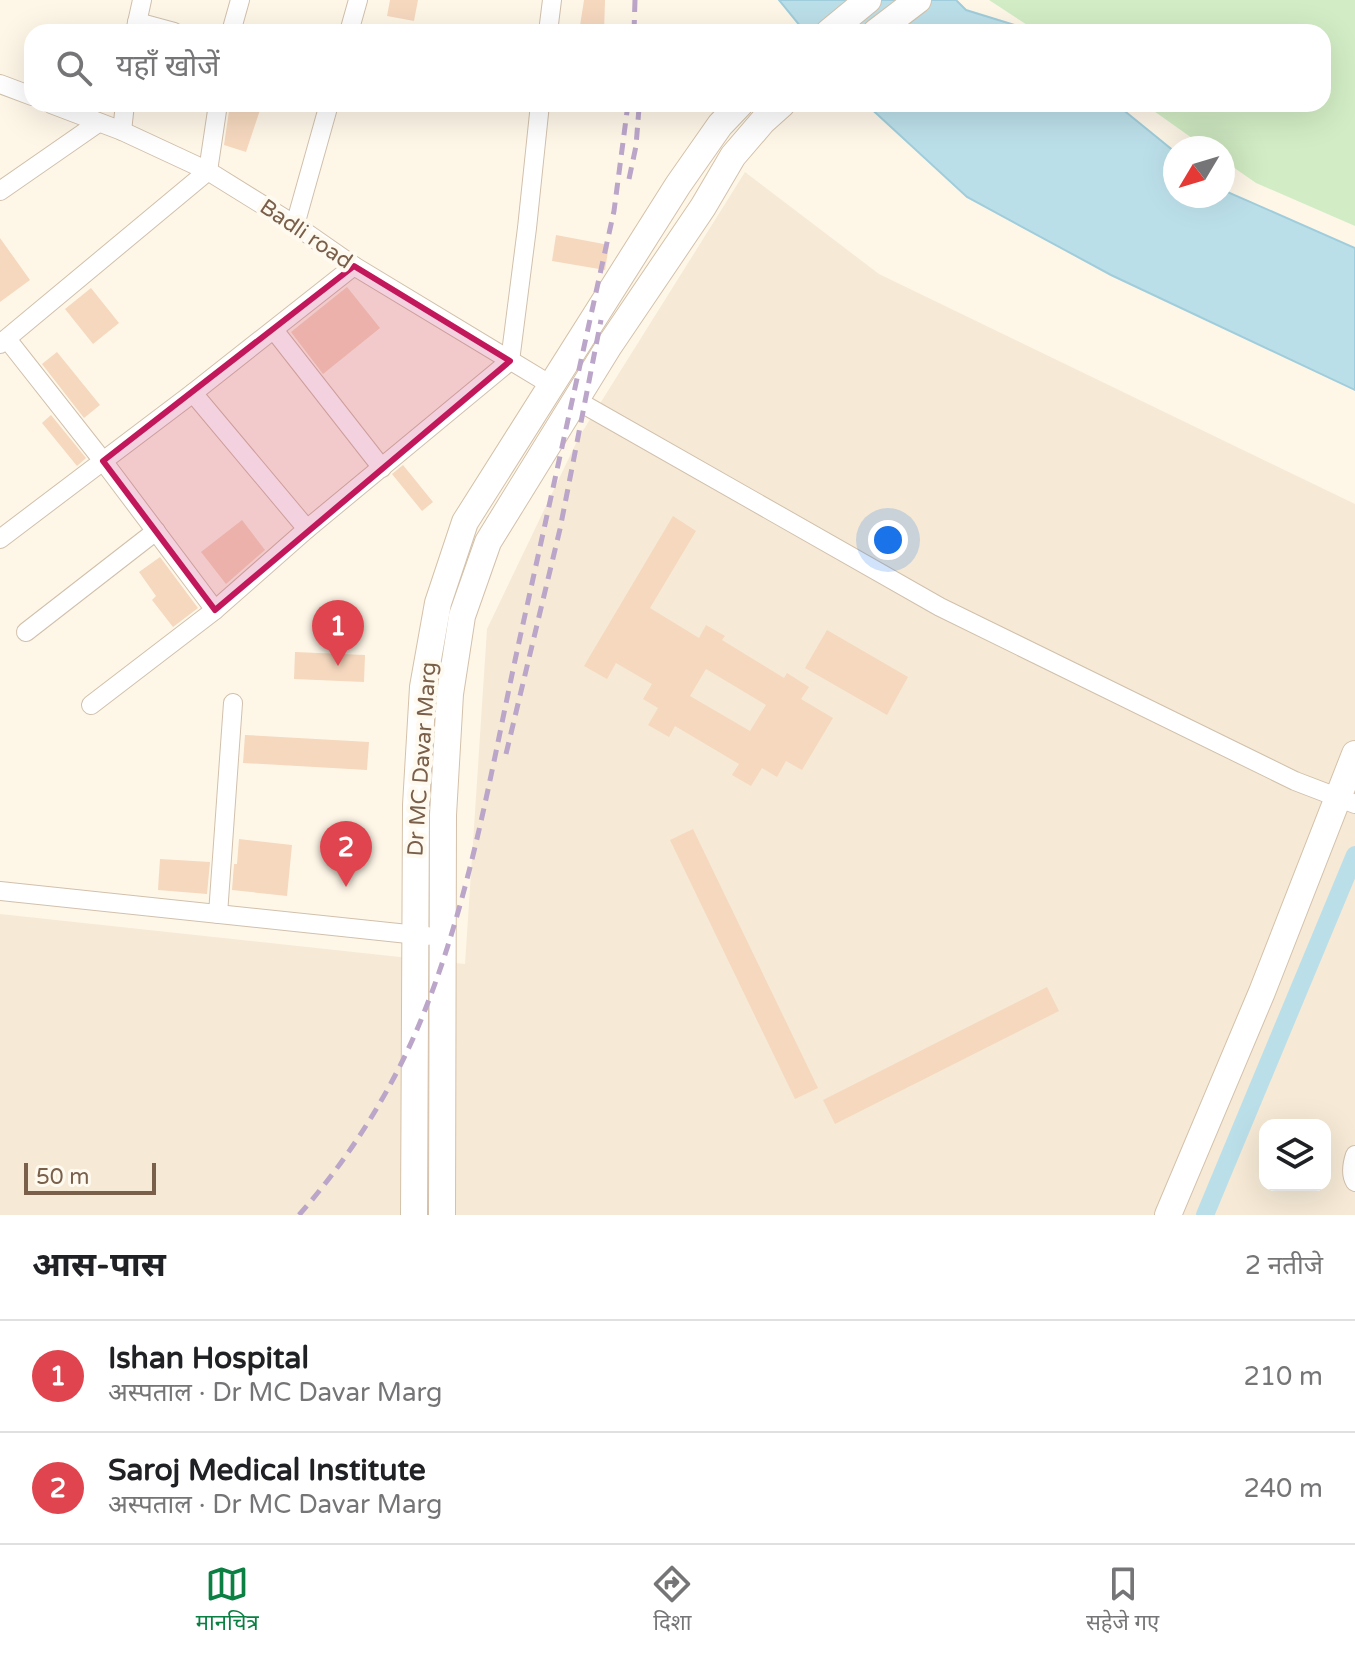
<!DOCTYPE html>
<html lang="hi">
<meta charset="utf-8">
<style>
:root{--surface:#fff;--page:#f2f2f2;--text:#202124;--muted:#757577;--line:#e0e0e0;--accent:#0b8043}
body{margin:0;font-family:"Varela Round","Noto Sans Devanagari",sans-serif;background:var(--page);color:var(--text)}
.controls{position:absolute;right:24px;bottom:24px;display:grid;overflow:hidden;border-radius:16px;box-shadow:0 8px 32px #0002}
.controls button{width:72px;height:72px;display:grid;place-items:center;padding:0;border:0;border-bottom:2px solid var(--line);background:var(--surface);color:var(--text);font:40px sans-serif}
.compass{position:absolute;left:1163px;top:136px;width:72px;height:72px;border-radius:50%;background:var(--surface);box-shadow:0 8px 32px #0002;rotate:232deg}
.scale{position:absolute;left:24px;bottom:20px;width:132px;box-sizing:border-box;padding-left:8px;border:4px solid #7a5f4a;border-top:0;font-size:22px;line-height:28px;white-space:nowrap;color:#7a5f4a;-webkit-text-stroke:6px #fffaf0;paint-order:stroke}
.you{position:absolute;left:888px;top:540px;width:28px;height:28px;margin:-20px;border:6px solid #fff;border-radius:50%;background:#1a73e8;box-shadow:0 0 0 12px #1a73e833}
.badge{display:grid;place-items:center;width:52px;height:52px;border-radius:50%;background:var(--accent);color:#fff;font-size:26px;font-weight:700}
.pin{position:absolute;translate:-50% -66px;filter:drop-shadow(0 2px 4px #0008)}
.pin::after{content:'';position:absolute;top:42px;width:28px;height:24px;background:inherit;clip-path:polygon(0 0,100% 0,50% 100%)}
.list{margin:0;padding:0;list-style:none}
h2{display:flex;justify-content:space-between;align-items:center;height:104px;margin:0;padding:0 32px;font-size:34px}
h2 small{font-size:26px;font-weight:400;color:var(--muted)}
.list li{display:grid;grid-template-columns:52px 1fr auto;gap:24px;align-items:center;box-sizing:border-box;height:112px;padding:0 32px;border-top:2px solid var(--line)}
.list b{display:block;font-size:30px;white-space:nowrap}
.list p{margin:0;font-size:26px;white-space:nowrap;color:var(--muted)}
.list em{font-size:26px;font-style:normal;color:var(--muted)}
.icon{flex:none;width:44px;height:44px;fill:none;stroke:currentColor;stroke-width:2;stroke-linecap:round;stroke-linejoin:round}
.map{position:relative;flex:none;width:1355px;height:1215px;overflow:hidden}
.search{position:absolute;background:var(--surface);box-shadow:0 8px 32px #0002;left:24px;right:24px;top:24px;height:88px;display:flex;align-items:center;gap:20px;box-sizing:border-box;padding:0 28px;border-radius:24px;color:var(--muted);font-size:30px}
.sheet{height:328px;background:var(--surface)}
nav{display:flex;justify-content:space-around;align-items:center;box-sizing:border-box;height:112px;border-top:2px solid var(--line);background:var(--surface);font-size:22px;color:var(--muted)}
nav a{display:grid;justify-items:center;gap:4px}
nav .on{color:var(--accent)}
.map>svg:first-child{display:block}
.residential{fill:#f6ead6;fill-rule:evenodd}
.green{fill:#d2edc5}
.water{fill:#bbdfe9;stroke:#a0cddb;stroke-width:2}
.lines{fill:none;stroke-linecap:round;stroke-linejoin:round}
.canal{stroke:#bbdfe9;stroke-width:18}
.building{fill:#f5d8be;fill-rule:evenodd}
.street-casing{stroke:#d1c0ac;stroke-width:20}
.secondary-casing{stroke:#d4c1aa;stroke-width:28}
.street{stroke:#fff;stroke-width:18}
.secondary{stroke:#fff;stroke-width:26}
.rail{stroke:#bba5c9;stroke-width:5;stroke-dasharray:12 8;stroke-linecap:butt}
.marked{fill:#c2185b;fill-opacity:0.2;stroke:#c2185b;stroke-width:6;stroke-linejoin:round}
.labels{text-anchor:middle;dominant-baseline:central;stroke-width:8;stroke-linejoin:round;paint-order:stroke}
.street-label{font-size:22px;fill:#7a5f4a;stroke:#fffaf0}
</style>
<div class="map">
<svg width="1355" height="1215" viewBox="0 0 1355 1215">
<rect width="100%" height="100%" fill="#fef7e8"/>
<path class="residential" d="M 745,172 L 879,274 L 1355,504 L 1355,1215 L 0,1215 L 0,914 L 465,964 L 487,629 L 579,437 ZM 1265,1125 L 1325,1125 L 1325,1185 L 1265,1185 Z"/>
<polygon class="green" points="989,0 1355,0 1355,226 1256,183 1223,160 1223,148 1206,148 1144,104 1323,104 1323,32 1038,32"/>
<g class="water">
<polygon points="779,0 956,0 966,10 1018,26 1026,32 805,32"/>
<polygon points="866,104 1116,104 1175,152 1175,196 1223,196 1223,190 1355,248 1355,390 1111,275 967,197"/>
</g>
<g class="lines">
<polyline class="canal" points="1205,1215 1355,855"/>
</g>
<g class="building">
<polygon points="390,0 418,0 414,21 387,16"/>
<polygon points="584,0 605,0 604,32 579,32"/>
<polygon points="230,104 252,104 261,107 246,152 224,145"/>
<polygon points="556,235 609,245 605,270 552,261"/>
<polygon points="0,238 30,280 0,302"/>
<polygon points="347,287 380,328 323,374 291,332"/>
<polygon points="91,288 119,323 93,344 65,309"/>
<polygon points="57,352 100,405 84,418 42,364"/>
<polygon points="51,415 86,458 77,466 42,423"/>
<polygon points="403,465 433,502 422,511 392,474"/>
<path d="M 673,516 L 696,531 L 650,608 L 699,638 L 706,625 L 725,636 L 722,640 L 784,678 L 787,673 L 809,687 L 801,699 L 833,718 L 802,770 L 786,761 L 777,777 L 762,768 L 751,786 L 732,775 L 739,764 L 675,726 L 669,737 L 648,725 L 658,708 L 643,699 L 652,684 L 616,663 L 607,679 L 584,666 ZM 706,669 L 766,705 L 750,731 L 690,696 Z"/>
<polygon points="242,520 265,550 226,584 201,552"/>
<polygon points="160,557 198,608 173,627 152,600 156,596 139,572"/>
<polygon points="827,630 908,677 887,715 805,668"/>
<polygon points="295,652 365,655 364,682 294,679"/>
<polygon points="245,735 369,742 367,770 243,763"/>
<polygon points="693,829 818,1088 795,1099 670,840"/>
<polygon points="239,839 292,845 287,896 232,890 234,864 237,864"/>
<polygon points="160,859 210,862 207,894 158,890"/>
<polygon points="1047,987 1059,1011 835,1124 823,1100"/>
</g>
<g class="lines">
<defs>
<g id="street">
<polyline points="137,22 174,32"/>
<polyline points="135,32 142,0"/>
<polyline points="231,32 240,0"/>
<polyline points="349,32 358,0"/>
<polyline points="548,32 552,0"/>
<polyline points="0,84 32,96"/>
<polyline points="51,104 122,131 208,171 295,225 354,266 551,385"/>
<polyline points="122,131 125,104"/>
<polyline points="0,191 98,123"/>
<polyline points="295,225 329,104"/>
<polyline points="274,330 382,468"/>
<polyline points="7,339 103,461 215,610"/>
<polyline points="0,344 208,171 218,104"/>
<polyline points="193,393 307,529"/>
<polyline points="576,400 940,607 1295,781 1355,804"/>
<polyline points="0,539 193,393 354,266"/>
<polyline points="26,632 156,531"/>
<polyline points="91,705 215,610 307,529 510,361 527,228 540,104"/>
<polyline points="0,891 427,936"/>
<polyline points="218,914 233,703"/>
<path d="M 1355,1155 C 1352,1164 1350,1174 1355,1182"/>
</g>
<g id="secondary">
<polyline points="829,32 868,0"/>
<polyline points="876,32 918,0"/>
<polyline points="414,1215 416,805 423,687 438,603 465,522 678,185 720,125 740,104"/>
<polyline points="442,1215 443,815 450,694 462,616 488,542 609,346 703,207 733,156 763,121 782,104"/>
<polyline points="1168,1215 1262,992 1355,754"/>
</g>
</defs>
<use href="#street" class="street-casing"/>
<use href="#secondary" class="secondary-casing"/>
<use href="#street" class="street"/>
<use href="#secondary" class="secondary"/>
<g class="rail">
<polyline points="634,32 635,0"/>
<polyline points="629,179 636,146 639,108"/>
<polyline points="506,754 560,529 601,320"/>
<path d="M 299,1215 C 352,1155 396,1084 425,1010 C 472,892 492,765 519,642 C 551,498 582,355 614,211 L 628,104"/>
</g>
</g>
<path class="marked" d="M 354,266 L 510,361 L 215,610 L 103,461 Z"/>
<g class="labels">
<g class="street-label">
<text transform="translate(306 234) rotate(34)">Badli road</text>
<text transform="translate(422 759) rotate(-86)">Dr MC Davar Marg</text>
</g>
</g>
</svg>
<div class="controls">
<button><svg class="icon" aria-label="layers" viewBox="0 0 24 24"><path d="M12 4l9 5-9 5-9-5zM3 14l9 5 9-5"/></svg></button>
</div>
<svg class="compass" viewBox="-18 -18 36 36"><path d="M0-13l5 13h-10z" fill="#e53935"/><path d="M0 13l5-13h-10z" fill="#757577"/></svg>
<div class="scale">50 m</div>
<div class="you"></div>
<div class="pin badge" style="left:338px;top:666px;background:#e0444e">1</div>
<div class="pin badge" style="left:346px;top:887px;background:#e0444e">2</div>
<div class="search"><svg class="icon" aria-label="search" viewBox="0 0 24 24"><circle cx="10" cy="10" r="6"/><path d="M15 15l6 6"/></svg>यहाँ खोजें</div>
</div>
<section class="sheet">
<h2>आस-पास<small>2 नतीजे</small></h2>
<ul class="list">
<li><span class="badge" style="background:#e0444e">1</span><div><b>Ishan Hospital</b><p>अस्पताल · Dr MC Davar Marg</p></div><em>210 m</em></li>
<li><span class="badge" style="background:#e0444e">2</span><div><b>Saroj Medical Institute</b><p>अस्पताल · Dr MC Davar Marg</p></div><em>240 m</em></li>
</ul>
</section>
<nav>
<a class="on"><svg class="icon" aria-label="map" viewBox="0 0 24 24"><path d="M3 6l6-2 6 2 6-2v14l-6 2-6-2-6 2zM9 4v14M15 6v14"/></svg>मानचित्र</a>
<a><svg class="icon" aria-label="directions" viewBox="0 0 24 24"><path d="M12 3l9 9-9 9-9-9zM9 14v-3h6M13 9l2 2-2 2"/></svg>दिशा</a>
<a><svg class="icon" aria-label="saved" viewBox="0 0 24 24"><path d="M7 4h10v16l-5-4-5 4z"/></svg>सहेजे गए</a>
</nav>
